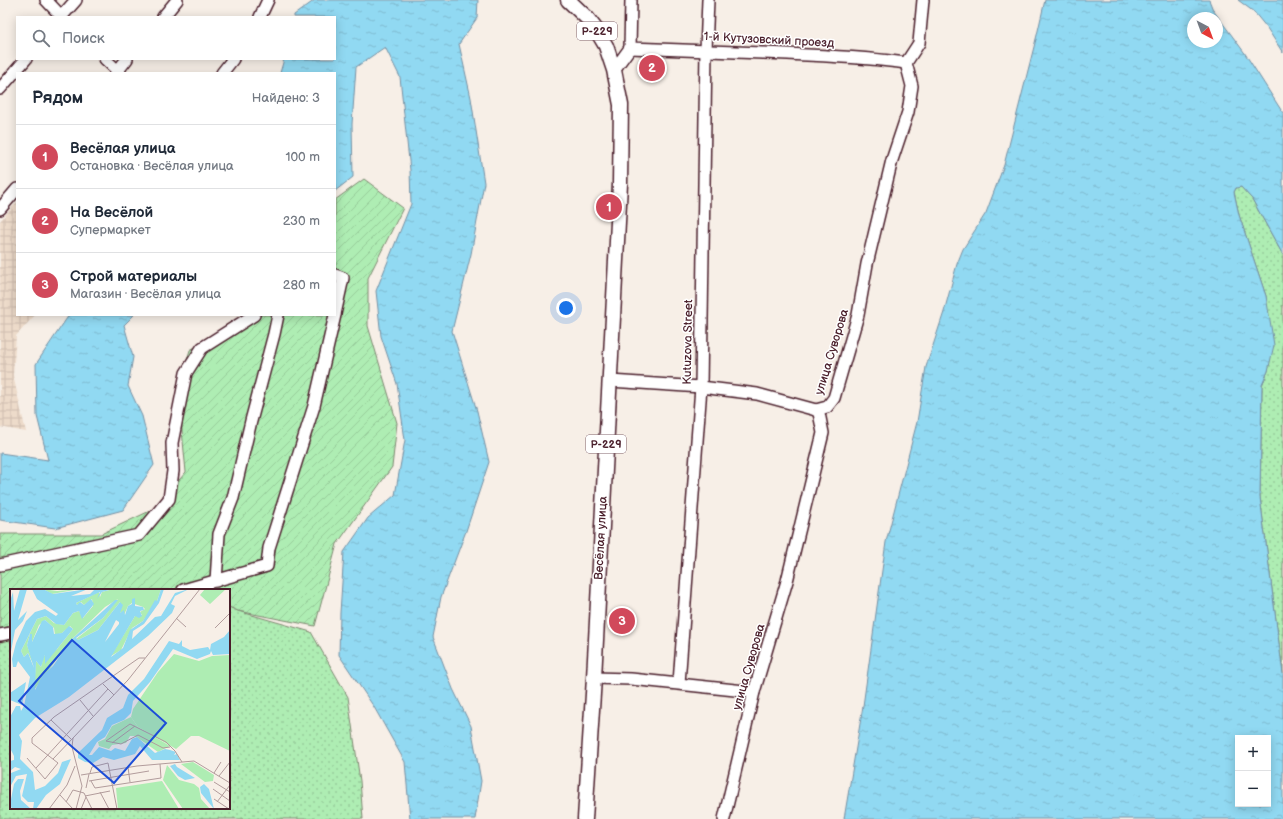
<!DOCTYPE html>
<html lang="ru">
<meta charset="utf-8">
<style>
:root{--surface:#fff;--page:#f2f2f3;--text:#1f2937;--muted:#747a83;--line:#e0e1e3;--accent:#d1495b}
body{margin:0;font-family:"Balsamiq Sans",sans-serif;background:var(--page);color:var(--text)}
.controls{position:absolute;right:12px;bottom:12px;display:grid;overflow:hidden;border-radius:0px;box-shadow:0 2px 10px #0003}
.controls button{width:36px;height:36px;display:grid;place-items:center;padding:0;border:0;border-bottom:1px solid var(--line);background:var(--surface);color:var(--text);font:20px sans-serif}
.compass{position:absolute;left:1187px;top:12px;width:36px;height:36px;border-radius:50%;background:var(--surface);box-shadow:0 2px 10px #0003;rotate:139deg}
.you{position:absolute;left:566px;top:308px;width:14px;height:14px;margin:-10px;border:3px solid #fff;border-radius:50%;background:#1a73e8;box-shadow:0 0 0 6px #1a73e833}
.badge{display:grid;place-items:center;width:26px;height:26px;border-radius:50%;background:var(--accent);color:#fff;font-size:13px;font-weight:700}
.pin{position:absolute;translate:-50% -50%;border:2px solid #fff;box-shadow:0 1px 4px #0006}
.list{margin:0;padding:0;list-style:none}
h2{display:flex;justify-content:space-between;align-items:center;height:52px;margin:0;padding:0 16px;font-size:17px}
h2 small{font-size:13px;font-weight:400;color:var(--muted)}
.list li{display:grid;grid-template-columns:26px 1fr auto;gap:12px;align-items:center;box-sizing:border-box;height:64px;padding:0 16px;border-top:1px solid var(--line)}
.list b{display:block;font-size:15px;white-space:nowrap}
.list p{margin:0;font-size:13px;white-space:nowrap;color:var(--muted)}
.list em{font-size:13px;font-style:normal;color:var(--muted)}
.icon{flex:none;width:22px;height:22px;fill:none;stroke:currentColor;stroke-width:2;stroke-linecap:round;stroke-linejoin:round}
.map{position:relative;flex:none;width:1283px;height:819px;overflow:hidden}
.search{position:absolute;background:var(--surface);box-shadow:0 2px 10px #0003;left:16px;top:16px;width:320px;height:44px;display:flex;align-items:center;gap:10px;box-sizing:border-box;padding:0 14px;border-radius:0px;color:var(--muted);font-size:15px}
.panel{position:absolute;background:var(--surface);box-shadow:0 2px 10px #0003;left:16px;top:72px;width:320px;height:244px;border-radius:0px}
.map>svg:first-child{display:block}
.industrial{fill:url(#industrial-grid)}
.grass{fill:url(#grass-dots);stroke:#7c866f}
.garden{fill:url(#garden-furrows);stroke:#7c866f}
.water{fill:url(#water-ripples);stroke:#758fa2;fill-rule:evenodd}
.lines{fill:none;stroke-linecap:round;stroke-linejoin:round}
.minor-casing{stroke:#4a1f2b;stroke-width:14}
.major-casing{stroke:#4a1f2b;stroke-width:17}
.minor{stroke:#fff;stroke-width:11}
.major{stroke:#fff;stroke-width:14}
.labels{text-anchor:middle;dominant-baseline:central;stroke-width:3;stroke-linejoin:round;paint-order:stroke}
.shield{fill:#fff;stroke:#80626b;stroke-width:1}
.shield-label{font-size:11px;font-weight:bold;fill:#4a1f2b}
.street-label{font-size:12px;fill:#4a1f2b;stroke:#fff}
.inset-road{fill:none;stroke:#b29c9c;stroke-width:1}
.view{fill:#1d4ed8;fill-opacity:0.15;stroke:#1d4ed8;stroke-width:2}
.inset-edge{fill:none;stroke:#4a1f2b;stroke-width:2}
</style>
<div class="map">
<svg width="1283" height="819" viewBox="0 0 1283 819">
<defs>
<pattern id="industrial-grid" width="8" height="8" patternUnits="userSpaceOnUse"><rect width="8" height="8" fill="#eddbca"/><path d="M0 4h8M4 0v8" fill="none" stroke="#cdbcae"/></pattern>
<pattern id="grass-dots" width="8" height="8" patternUnits="userSpaceOnUse"><rect width="8" height="8" fill="#aeedb3"/><path d="M2 2h.1M6 6h.1" fill="none" stroke="#97cb9a" stroke-width="1.8" stroke-linecap="round"/></pattern>
<pattern id="garden-furrows" width="10" height="10" patternUnits="userSpaceOnUse"><rect width="10" height="10" fill="#aeedb3"/><path d="M-1 1l2-2M0 10L10 0M9 11l2-2" fill="none" stroke="#97cb9a"/></pattern>
<pattern id="water-ripples" width="26" height="14" patternUnits="userSpaceOnUse"><rect width="26" height="14" fill="#91d9f2"/><path d="M2 4q2-2 4 0t4 0M15 11q2-2 4 0t4 0" fill="none" stroke="#7fbad0"/></pattern>
</defs>
<rect width="100%" height="100%" fill="#f7efe7"/>
<filter id="ink" filterUnits="userSpaceOnUse"><feTurbulence type="fractalNoise" baseFrequency=".025" numOctaves="2"/><feDisplacementMap in="SourceGraphic" scale="8" xChannelSelector="R" yChannelSelector="G"/><feConvolveMatrix kernelMatrix="1 2 1 2 8 2 1 2 1" color-interpolation-filters="sRGB"/></filter>
<g filter="url(#ink)">
<polygon class="industrial" points="17,202 17,315 35,315 16,336 13,375 26,432 0,427 0,221"/>
<g class="grass">
<polygon points="1241,187 1252,199 1283,255 1283,674 1260,497 1262,385 1268,371 1266,296 1239,215 1234,192 1236,188"/>
<polygon points="229,607 238,611 311,632 348,697 360,781 363,819 0,819 0,629 11,626 11,808 229,808"/>
</g>
<polygon class="garden" points="364,179 403,208 368,278 368,326 397,423 392,467 337,544 315,626 238,611 229,607 229,590 11,590 11,626 0,629 0,534 101,534 154,509 186,472 178,389 190,350 234,325 241,315 335,315 335,200"/>
<g class="water">
<polygon points="315,0 478,0 477,18 459,44 471,98 484,183 471,254 452,331 477,411 489,462 466,531 441,597 433,637 453,689 471,726 481,781 475,819 410,819 405,762 374,707 339,655 340,613 344,552 368,518 395,495 405,440 397,384 381,336 376,291 411,204 410,170 400,77 385,47 356,67 352,124 353,177 335,191 335,73 280,73 284,59 335,59 335,17 294,17 294,15"/>
<path d="M 1045,0 L 1209,0 L 1213,10 L 1244,52 L 1283,113 L 1283,255 L 1252,199 L 1241,187 L 1236,188 L 1234,192 L 1239,215 L 1266,296 L 1274,345 L 1268,371 L 1262,385 L 1260,497 L 1283,674 L 1283,819 L 844,819 L 863,706 L 886,542 L 917,422 L 926,367 L 944,312 L 957,264 L 963,249 L 986,213 L 1004,165 L 1037,35 ZM 1193,18 L 1217,18 L 1217,42 L 1193,42 ZM 1238,738 L 1268,738 L 1268,804 L 1238,804 Z"/>
<polygon points="1238,0 1283,0 1283,53 1267,28 1254,12"/>
<polygon points="69,315 134,315 124,325 133,357 128,386 142,416 154,465 123,510 55,528 0,520 0,453 48,460 37,416 36,364"/>
</g>
<g class="lines">
<defs>
<g id="minor">
<polyline points="46,0 62,17"/>
<polyline points="61,17 76,0"/>
<polyline points="163,17 177,0"/>
<polyline points="260,17 268,0"/>
<path d="M 630,48 C 683,50 736,52 788,54 C 828,56 867,57 906,63"/>
<polyline points="105,59 120,73"/>
<polyline points="614,70 630,48 631,0"/>
<polyline points="116,73 127,59"/>
<polyline points="222,73 233,59"/>
<polyline points="0,89 26,59"/>
<polyline points="0,209 17,189"/>
<polyline points="335,275 343,278 335,314"/>
<polyline points="610,381 701,387 757,394 816,410"/>
<polyline points="816,410 827,407 834,398 858,315 867,264 892,160 908,112 912,86 906,63 919,43 923,0"/>
<polyline points="0,565 139,535 169,499 173,471 172,443 186,373 202,348 254,315"/>
<polyline points="216,581 219,534 233,498 251,421 274,334 278,315"/>
<polyline points="183,590 267,566 269,548 314,406 335,315"/>
<polyline points="0,635 11,633"/>
<polyline points="594,678 631,679 754,692"/>
<polyline points="679,683 701,387 706,50 708,0"/>
<polyline points="724,819 754,692 787,581 823,433 819,413 816,410"/>
</g>
<polyline id="major" points="568,0 587,18 597,31 606,46 614,70 621,105 620,184 594,678 585,819"/>
</defs>
<use href="#minor" class="minor-casing"/>
<use href="#major" class="major-casing"/>
<use href="#minor" class="minor"/>
<use href="#major" class="major"/>
</g>
</g>
<g class="labels">
<g class="shield">
<rect x="577" y="22" width="40" height="18" rx="3"/>
<rect x="586" y="435" width="40" height="18" rx="3"/>
</g>
<g class="shield-label">
<text x="597" y="31">Р-229</text>
<text x="606" y="444">Р-229</text>
</g>
<g class="street-label">
<text transform="translate(769 40) rotate(3)">1-й Кутузовский проезд</text>
<text transform="translate(688 342) rotate(-89)">Kutuzova Street</text>
<text transform="translate(832 352) rotate(-73)">улица Суворова</text>
<text transform="translate(601 538) rotate(-87)">Весёлая улица</text>
<text transform="translate(749 667) rotate(-74)">улица Суворова</text>
</g>
</g>
<g transform="translate(10 589)">
<rect width="220" height="220" fill="#f7efe7"/>
<path d="M 103,0 L 151,0 L 147,12 L 133,32 L 122,39 L 111,61 L 101,67 L 125,27 L 132,26 L 130,23 L 135,20 L 133,18 L 122,14 L 118,17 L 114,26 L 114,22 L 110,24 L 110,13 L 88,41 L 68,51 L 66,50 L 93,29 L 108,10 L 95,18 L 61,51 L 24,101 L 26,72 L 31,78 L 34,67 L 47,60 L 63,40 L 60,37 L 52,44 L 45,46 L 44,39 L 35,31 L 29,36 L 22,53 L 22,45 L 20,45 L 17,56 L 25,79 L 18,64 L 14,68 L 11,62 L 27,30 L 36,27 L 44,34 L 54,36 L 63,24 L 69,22 L 73,29 L 83,17 L 82,10 L 74,16 L 71,13 L 67,16 L 66,14 L 89,3 L 90,8 L 92,3 ZM 195,0 L 216,0 L 200,15 L 190,6 ZM 164,65 L 189,72 L 202,67 L 220,66 L 220,162 L 189,147 L 181,147 L 166,160 L 128,138 L 121,128 L 123,120 L 148,83 ZM 152,192 L 169,220 L 108,220 L 106,199 Z" fill="#aeedb3"/>
<path d="M 33,0 L 47,2 L 70,0 L 42,5 Z" fill="#aeedb3"/>
<path d="M 121,128 L 128,138 L 160,157 L 148,163 L 125,147 L 120,147 L 116,154 L 102,156 L 99,160 L 89,157 L 88,153 L 95,150 L 102,137 ZM 183,173 L 204,186 L 203,192 L 195,193 L 171,175 ZM 157,176 L 169,191 L 184,195 L 189,199 L 191,210 L 200,220 L 173,220 L 153,191 Z" fill="#aeedb3"/>
<path d="M 10,0 L 17,0 L 8,31 L 17,22 L 13,32 L 5,41 L 0,68 L 1,9 L 3,3 L 4,22 ZM 22,0 L 33,0 L 43,5 L 78,0 L 61,7 L 80,5 L 85,0 L 103,0 L 92,3 L 87,10 L 90,3 L 66,14 L 67,16 L 70,13 L 74,16 L 81,10 L 84,15 L 72,30 L 69,22 L 63,24 L 54,36 L 46,35 L 36,27 L 27,30 L 11,62 L 14,68 L 18,64 L 24,79 L 17,56 L 20,45 L 22,45 L 22,53 L 32,32 L 35,31 L 43,38 L 44,45 L 52,44 L 59,37 L 63,40 L 35,75 L 35,66 L 31,78 L 26,72 L 25,101 L 32,87 L 43,77 L 61,51 L 105,11 L 108,11 L 93,29 L 66,49 L 68,51 L 88,41 L 110,13 L 113,16 L 110,24 L 114,21 L 115,26 L 118,17 L 122,15 L 122,10 L 125,9 L 125,17 L 133,18 L 134,21 L 130,22 L 132,27 L 129,29 L 125,27 L 101,68 L 113,59 L 120,41 L 133,32 L 145,11 L 147,12 L 151,0 L 154,0 L 149,14 L 134,35 L 123,42 L 122,50 L 145,28 L 151,27 L 165,4 L 179,0 L 165,7 L 161,15 L 165,17 L 162,24 L 138,47 L 59,108 L 25,129 L 9,146 L 12,152 L 10,170 L 23,183 L 25,201 L 35,197 L 48,184 L 52,173 L 61,170 L 50,195 L 36,206 L 26,220 L 23,220 L 24,213 L 18,213 L 12,207 L 17,185 L 6,187 L 0,198 L 1,184 L 11,180 L 5,178 L 0,182 L 0,172 L 4,171 L 4,167 L 0,159 L 0,128 L 6,117 L 10,117 L 11,122 L 14,117 L 20,88 L 8,72 L 6,78 L 3,78 L 2,70 L 6,54 L 16,32 L 25,23 L 35,20 L 46,27 L 48,25 L 27,10 ZM 106,31 L 109,33 L 109,35 L 95,53 ZM 220,41 L 220,65 L 203,66 L 201,62 L 200,65 L 187,70 L 163,60 L 140,93 L 123,112 L 121,124 L 114,131 L 102,136 L 95,148 L 87,153 L 79,166 L 82,166 L 89,158 L 101,162 L 105,159 L 115,162 L 122,150 L 127,148 L 145,164 L 155,160 L 160,161 L 166,163 L 164,166 L 167,165 L 170,171 L 142,171 L 130,157 L 125,165 L 104,171 L 93,168 L 83,174 L 75,173 L 68,169 L 68,164 L 92,141 L 97,129 L 113,119 L 118,106 L 134,90 L 159,52 L 169,55 L 172,51 L 172,57 L 180,61 L 198,58 L 200,61 L 201,55 L 214,48 ZM 16,93 L 12,116 L 0,111 L 0,104 ZM 165,175 L 167,178 L 185,189 L 175,191 L 168,187 L 160,177 ZM 8,190 L 14,190 L 10,202 L 11,211 L 21,220 L 2,220 L 0,215 L 0,203 L 1,210 L 4,195 ZM 194,195 L 199,200 L 204,220 L 191,204 L 190,198 Z" fill="#91d9f2" fill-rule="evenodd"/>
<path class="inset-road" d="M 166,29 L 176,38M 205,39 L 220,24M 93,95 L 104,106M 70,111 L 83,127M 41,131 L 61,150M 102,154 L 125,137M 160,158 L 153,159 L 128,146 L 111,155 L 96,152 L 120,135 L 156,153 L 165,162 L 172,173M 17,169 L 35,190 L 48,174 L 22,154 L 22,149 L 44,128 L 129,69 L 135,69M 43,170 L 63,149M 118,178 L 120,193M 26,179 L 98,100M 80,184 L 82,178 L 98,174 L 107,220M 204,184 L 211,173M 71,186 L 127,177 L 184,172 L 220,194M 209,187 L 220,173M 79,192 L 139,182M 81,192 L 85,199 L 151,189 L 150,175M 204,193 L 220,203M 76,199 L 79,185M 203,200 L 220,212M 90,203 L 99,220M 50,206 L 63,220M 75,207 L 100,202M 204,210 L 219,220M 56,213 L 63,201 L 74,204 L 82,220M 207,213 L 220,196M 39,220 L 57,196 L 65,177M 66,220 L 72,197 L 62,158 L 63,149 L 118,91 L 190,0M 71,220 L 76,208"/>
<path class="view" d="M 62,51 L 156,134 L 104,194 L 9,112 Z"/>
<rect width="220" height="220" class="inset-edge"/>
</g>
</svg>
<div class="controls">
<button>+</button>
<button>−</button>
</div>
<svg class="compass" viewBox="-18 -18 36 36"><path d="M0-13l5 13h-10z" fill="#e53935"/><path d="M0 13l5-13h-10z" fill="#747a83"/></svg>
<div class="you"></div>
<div class="pin badge" style="left:609px;top:207px">1</div>
<div class="pin badge" style="left:652px;top:68px">2</div>
<div class="pin badge" style="left:622px;top:621px">3</div>
<div class="search"><svg class="icon" aria-label="search" viewBox="0 0 24 24"><circle cx="10" cy="10" r="6"/><path d="M15 15l6 6"/></svg>Поиск</div>
<section class="panel">
<h2>Рядом<small>Найдено: 3</small></h2>
<ul class="list">
<li><span class="badge">1</span><div><b>Весёлая улица</b><p>Остановка · Весёлая улица</p></div><em>100 m</em></li>
<li><span class="badge">2</span><div><b>На Весёлой</b><p>Супермаркет</p></div><em>230 m</em></li>
<li><span class="badge">3</span><div><b>Строй материалы</b><p>Магазин · Весёлая улица</p></div><em>280 m</em></li>
</ul>
</section>
</div>
